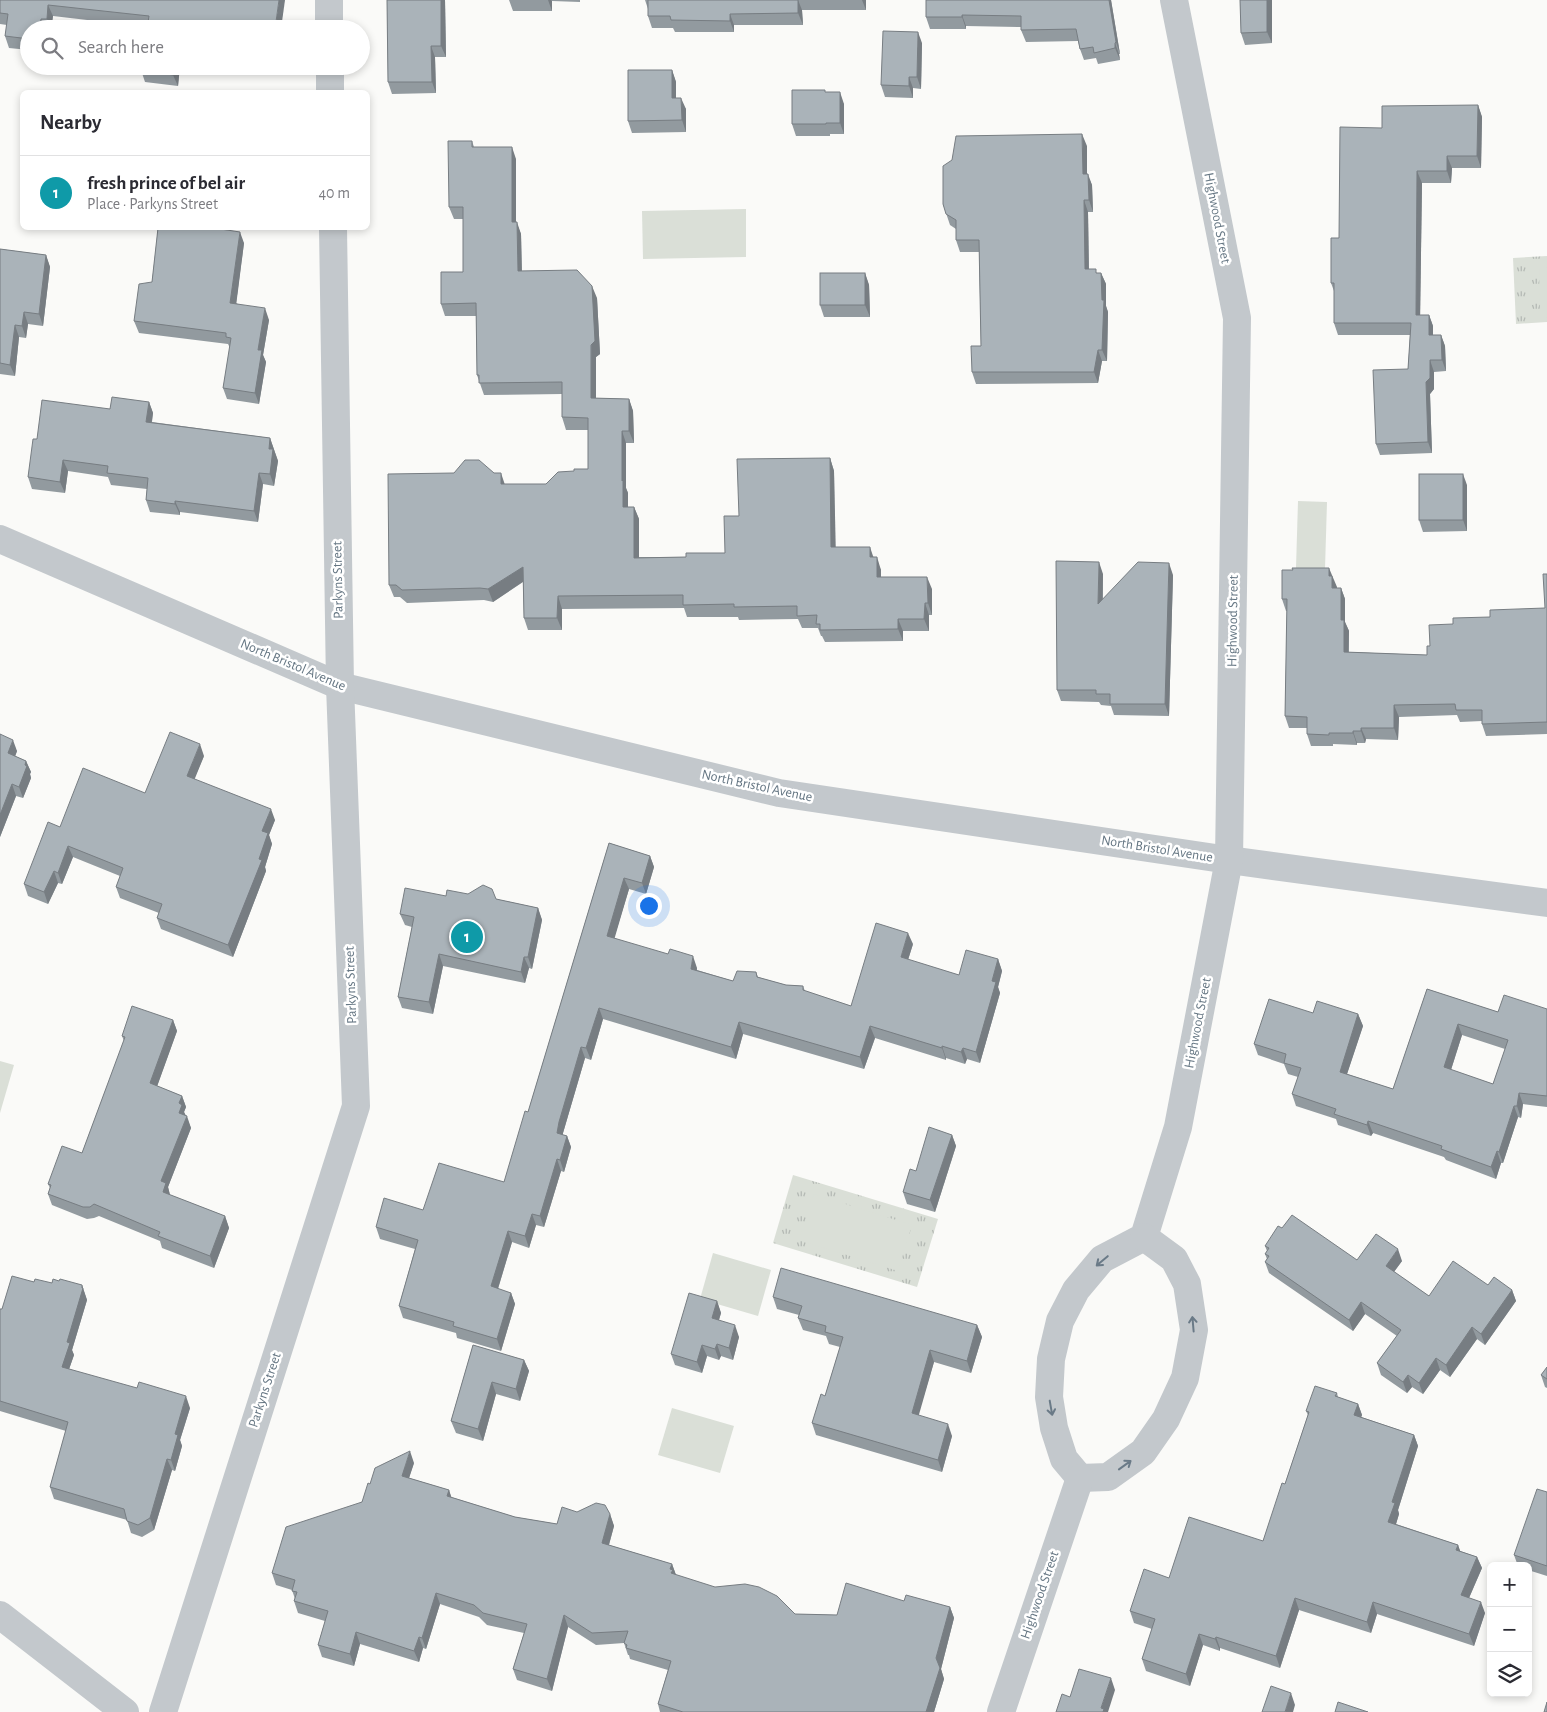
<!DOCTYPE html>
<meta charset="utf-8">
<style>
:root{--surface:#fff;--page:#f7f7f7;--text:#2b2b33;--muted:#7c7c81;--line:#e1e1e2;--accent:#1a73e8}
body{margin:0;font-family:"Alegreya Sans",sans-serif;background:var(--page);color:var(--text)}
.controls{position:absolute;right:15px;bottom:15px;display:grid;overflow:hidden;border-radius:8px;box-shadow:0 2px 8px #0003}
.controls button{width:45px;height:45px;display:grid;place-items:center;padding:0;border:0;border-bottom:1px solid var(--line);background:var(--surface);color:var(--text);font:25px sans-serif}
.you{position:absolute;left:648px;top:905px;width:18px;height:18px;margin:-12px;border:4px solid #fff;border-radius:50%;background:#1a73e8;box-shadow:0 0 0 8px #1a73e833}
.badge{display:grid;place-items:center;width:32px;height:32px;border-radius:50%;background:var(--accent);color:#fff;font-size:16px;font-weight:700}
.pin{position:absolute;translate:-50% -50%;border:2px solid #fff;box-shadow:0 1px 5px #0006}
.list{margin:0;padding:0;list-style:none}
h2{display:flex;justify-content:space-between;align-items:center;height:65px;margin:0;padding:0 20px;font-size:21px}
h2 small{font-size:16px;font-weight:400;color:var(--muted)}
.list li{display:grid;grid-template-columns:32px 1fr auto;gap:15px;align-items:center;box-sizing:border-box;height:75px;padding:0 20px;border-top:1px solid var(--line)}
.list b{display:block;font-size:19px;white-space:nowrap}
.list p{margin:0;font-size:16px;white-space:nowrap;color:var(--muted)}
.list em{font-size:16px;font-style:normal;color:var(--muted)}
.icon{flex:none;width:28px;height:28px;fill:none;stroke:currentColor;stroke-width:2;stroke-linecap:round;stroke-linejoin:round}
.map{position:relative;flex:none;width:1547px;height:1712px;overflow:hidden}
.search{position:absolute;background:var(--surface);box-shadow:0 2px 8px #0003;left:20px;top:20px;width:350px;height:55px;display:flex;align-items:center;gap:12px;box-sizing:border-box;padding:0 18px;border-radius:28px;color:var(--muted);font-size:19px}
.panel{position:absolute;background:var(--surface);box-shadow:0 2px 8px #0003;left:20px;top:90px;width:350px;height:140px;border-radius:8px}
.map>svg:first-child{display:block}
.park{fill:url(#park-tufts)}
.garden{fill:#dadfd7}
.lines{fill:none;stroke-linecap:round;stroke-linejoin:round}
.street{stroke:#c3c8cc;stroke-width:28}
.wall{fill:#929a9f;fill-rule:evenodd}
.shaded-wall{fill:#777d82}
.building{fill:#aab3b9;stroke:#777d82;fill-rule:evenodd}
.oneway{stroke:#6a7a87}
.labels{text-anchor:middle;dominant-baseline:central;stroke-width:5;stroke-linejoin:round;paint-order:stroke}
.street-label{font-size:14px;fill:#657683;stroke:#fff}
</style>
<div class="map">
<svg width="1547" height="1712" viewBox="0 0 1547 1712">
<defs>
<pattern id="park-tufts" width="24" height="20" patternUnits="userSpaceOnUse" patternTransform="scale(1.25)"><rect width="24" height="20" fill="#dadfd7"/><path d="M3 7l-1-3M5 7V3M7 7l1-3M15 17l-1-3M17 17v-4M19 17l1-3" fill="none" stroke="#b4b9b4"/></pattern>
</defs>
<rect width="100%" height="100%" fill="#fafaf8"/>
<g class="park">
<polygon points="1547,256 1547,322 1516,324 1513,258"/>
<polygon points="793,1175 938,1219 917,1287 773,1243"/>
</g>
<g class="garden">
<polygon points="746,209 746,257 643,259 642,211"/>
<polygon points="1539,268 1547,268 1547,315 1540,315"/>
<polygon points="1298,501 1327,502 1325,569 1296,568"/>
<polygon points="0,1061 14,1065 0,1113"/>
<polygon points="814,1194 912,1225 898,1271 799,1240"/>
<polygon points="713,1253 771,1270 758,1316 700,1299"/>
<polygon points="672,1408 734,1426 720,1473 658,1455"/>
</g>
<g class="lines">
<g class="street">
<polyline points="329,0 329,29"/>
<polyline points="330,66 330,92"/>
<polyline points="0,539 340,686 779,793 1229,860 1547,903"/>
<polyline points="1080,1478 1064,1459 1054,1428 1049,1397 1051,1359 1060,1321 1076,1290 1102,1259 1144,1237 1178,1127 1229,860 1237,318 1174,0"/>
<polyline points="1080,1478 1108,1477 1143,1452 1166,1419 1185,1378 1194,1330 1187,1284 1174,1259 1144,1237"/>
<polyline points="0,1615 125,1712"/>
<polyline points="163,1712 356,1106 340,686 333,228"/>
<polyline points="1001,1712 1080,1478"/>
</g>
</g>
<g class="wall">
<polygon points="0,0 285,0 147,27 53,16 51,29 29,29 29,50 9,48 5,36 7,25 0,24"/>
<polygon points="387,0 445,0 446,57 435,57 436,93 392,94 388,82"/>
<polygon points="509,0 580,0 580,2 552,1 552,11 513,11"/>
<polygon points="645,0 866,0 866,10 802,10 803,25 734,25 734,32 675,32 673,28 652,28 648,16 648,9"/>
<polygon points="1111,0 1120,54 1119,54 1120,60 1098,64 1096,58 1084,60 1080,49 1078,41 1026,42 1021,30 1021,27 966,26 966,29 930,29 926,17"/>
<polygon points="1240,0 1272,0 1272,43 1245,45 1241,33"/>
<polygon points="922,43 921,89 913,88 913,98 885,97 881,85"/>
<polygon points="142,66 180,66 178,86 145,82 141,70"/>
<polygon points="672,70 676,82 676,98 686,109 686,132 632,133 628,121"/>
<polygon points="826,92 844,104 844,134 830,134 830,136 796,136 792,124"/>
<polygon points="1478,105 1482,117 1481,168 1452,168 1451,183 1422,183 1420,315 1429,315 1433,326 1433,335 1441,335 1445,346 1446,371 1434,372 1434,389 1430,394 1432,453 1380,455 1376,444 1408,369 1410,335 1338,335 1334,323 1334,291 1331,283 1339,238 1382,128"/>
<polygon points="472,141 474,147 516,159 516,222 521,234 522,271 597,298 600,354 596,357 596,398 629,399 633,411 634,443 626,443 626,488 628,493 628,507 634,507 639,519 639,557 686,557 725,553 739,516 830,458 834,471 835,547 874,557 881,570 881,577 932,589 932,615 929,615 929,631 903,631 903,641 825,642 822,636 821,636 818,628 802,628 798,619 739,620 738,617 687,617 684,608 562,609 562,630 528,630 524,618 523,582 493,602 484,600 407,603 400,597 394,597 389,585 505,484 546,484 588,469 588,430 566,430 562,417 562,394 484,395 477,375 476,316 445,316 441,304 463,272 463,219 454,219 449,207"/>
<polygon points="1087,146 1087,174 1092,185 1093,212 1088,212 1089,269 1097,273 1101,273 1106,284 1106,306 1108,312 1107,361 1102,361 1098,383 976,384 972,372 981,346 979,252 960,252 956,240 956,229 950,225 943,204"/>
<polygon points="158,228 220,228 220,229 244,243 236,303 269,320 263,355 266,362 259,404 227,399 223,388 230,348 228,344 139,333 134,321 152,282"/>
<polygon points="0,249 46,255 50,267 43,326 28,324 26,338 19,337 15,376 0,374"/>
<polygon points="865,273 869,285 870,317 824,317 820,305"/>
<polygon points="149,402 153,413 152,422 270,438 278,461 274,486 263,484 258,522 180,512 180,515 150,512 146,500 147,489 111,485 108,477 68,471 65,493 32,489 28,477 37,439 110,409"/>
<polygon points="1467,485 1467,531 1423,532 1419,520"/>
<polygon points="1293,570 1331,576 1337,588 1341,588 1345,599 1345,622 1349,631 1349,652 1427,655 1430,646 1453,624 1490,617 1545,608 1547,574 1547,734 1486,736 1482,724 1482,721 1460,722 1457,715 1399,717 1398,740 1366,739 1365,743 1357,743 1357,745 1333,744 1333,746 1311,746 1307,734 1307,728 1289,728 1285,716 1287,611 1286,611 1282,599"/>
<polygon points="1103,574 1103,599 1173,575 1169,716 1114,715 1111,706 1101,705 1099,702 1061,701 1057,690"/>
<polygon points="0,734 17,751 15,756 26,761 31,772 30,774 31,778 23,798 16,796 0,837"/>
<polygon points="204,756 194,779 275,820 269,835 272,844 265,867 266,871 233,957 161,929 157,918 159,913 120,898 116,887 120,876 73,857 62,884 58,883 48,904 28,896 24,884 60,827 145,793"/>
<polygon points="609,843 650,856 654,867 646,894 629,889 614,938 697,968 697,970 733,981 756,972 758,977 786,985 803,986 805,991 851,1006 913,944 908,960 959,975 998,959 1002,971 998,987 1000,993 980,1063 967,1059 965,1064 946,1058 946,1060 875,1038 864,1069 743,1034 736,1059 603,1019 591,1060 585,1058 563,1133 563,1135 567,1136 571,1147 564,1172 561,1171 544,1227 536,1225 529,1248 512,1242 498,1289 511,1293 515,1304 501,1351 457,1338 456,1333 403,1318 399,1306 415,1249 380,1239 376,1227 423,1210 504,1182 528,1112"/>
<polygon points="446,896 496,899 538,908 542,920 532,969 529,968 525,983 443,966 433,1014 402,1008 398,997 412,927 405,925 400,914"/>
<path d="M 1427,989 L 1498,1012 L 1547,1009 L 1547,1107 L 1523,1104 L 1521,1118 L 1518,1117 L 1503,1163 L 1501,1163 L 1496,1179 L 1446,1160 L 1444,1157 L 1373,1133 L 1371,1136 L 1338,1125 L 1336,1119 L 1296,1106 L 1292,1094 L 1298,1077 L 1288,1074 L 1284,1064 L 1258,1055 L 1254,1044 L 1313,1013 L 1358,1014 L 1363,1026 L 1347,1074 L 1393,1089 ZM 1462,1035 L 1505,1049 L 1493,1084 L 1451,1070 Z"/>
<polygon points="173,1020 177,1031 157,1086 182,1096 186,1107 184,1112 191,1128 168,1187 170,1195 225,1216 229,1228 214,1268 162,1248 160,1241 99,1216 94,1218 87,1219 52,1205 48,1194 50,1188 48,1184 82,1153 124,1041 122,1036"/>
<polygon points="952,1135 956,1146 935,1212 907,1204 903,1192 916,1171"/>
<polygon points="1282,1228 1357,1260 1402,1261 1394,1272 1429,1296 1488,1285 1512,1290 1516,1301 1485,1345 1477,1339 1450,1377 1440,1370 1423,1394 1412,1387 1407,1393 1381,1375 1377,1363 1397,1336 1365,1314 1353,1331 1269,1273 1265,1262 1267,1259 1265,1254 1267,1251 1265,1246"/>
<polygon points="59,1281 82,1285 87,1300 72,1350 74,1355 69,1369 190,1408 180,1440 182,1446 175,1471 172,1470 154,1530 142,1537 131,1533 127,1520 54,1499 50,1487 66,1431 0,1411 0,1309 2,1309 34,1282 52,1283"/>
<polygon points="773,1297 977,1325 982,1337 971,1373 934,1362 918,1415 952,1436 942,1472 816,1435 812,1423 825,1396 840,1347 829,1344 826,1336 803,1330 798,1318 799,1315 777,1309"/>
<polygon points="717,1301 721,1313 719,1320 739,1337 733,1360 721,1356 719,1360 707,1356 702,1373 675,1365 671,1354"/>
<polygon points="473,1345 524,1360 529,1371 520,1401 496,1394 483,1441 456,1433 451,1421"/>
<polygon points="1547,1367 1547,1388 1545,1387 1541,1375"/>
<polygon points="1337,1393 1338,1397 1358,1404 1362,1415 1361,1417 1414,1435 1418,1446 1398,1510 1399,1514 1396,1524 1458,1545 1460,1551 1477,1557 1482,1568 1469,1598 1485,1613 1474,1646 1377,1614 1371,1633 1299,1610 1280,1668 1220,1648 1220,1651 1203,1645 1190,1686 1146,1671 1142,1659 1152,1629 1134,1623 1130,1611 1169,1578 1263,1541 1285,1484 1308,1415 1306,1411"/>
<polygon points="414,1463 409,1478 449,1490 451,1497 515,1517 557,1524 577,1512 610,1514 614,1526 609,1545 672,1564 676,1575 795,1614 837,1615 904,1601 950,1607 954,1618 941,1669 944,1679 934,1712 660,1712 658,1704 668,1670 630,1659 629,1655 628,1655 624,1643 596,1645 568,1627 552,1691 517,1680 513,1669 524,1633 487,1625 479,1617 440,1604 426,1649 423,1648 419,1662 360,1644 354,1666 322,1657 318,1645 325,1621 298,1613 294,1601 295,1599 292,1590 276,1585 272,1573 362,1502 370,1484"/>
<polygon points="1547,1492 1547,1576 1528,1570 1528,1566 1518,1566 1514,1555"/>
</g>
<g class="shaded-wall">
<polygon points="279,0 285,0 281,29 275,29"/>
<polygon points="441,0 445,0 446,57 441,46"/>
<polygon points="548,0 551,0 552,1 552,11"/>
<polygon points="798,0 802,10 803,25 798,13"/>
<polygon points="862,0 866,0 866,10"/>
<polygon points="1109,0 1111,0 1120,54 1116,42"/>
<polygon points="1267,0 1272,0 1272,43 1267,32"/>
<polygon points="48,5 53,16 51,29 50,29 47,19"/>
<polygon points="730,14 734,25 734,32 730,21"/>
<polygon points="962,15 966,26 966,29 962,17"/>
<polygon points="41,19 45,29 40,29"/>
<polygon points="918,32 922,43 921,89 917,77"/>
<polygon points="1115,43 1119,54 1120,60 1115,48"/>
<polygon points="431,46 435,57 436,93 432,82"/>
<polygon points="174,66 180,66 178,86 173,75"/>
<polygon points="672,70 676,82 676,110 672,98"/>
<polygon points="909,77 913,88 913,98 909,86"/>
<polygon points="840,92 844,104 844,134 840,123"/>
<polygon points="681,98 686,109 686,132 682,120"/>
<polygon points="1478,105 1482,117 1481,168 1477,156"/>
<polygon points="1082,134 1087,146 1087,185 1083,174"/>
<polygon points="512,147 516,159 516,234 512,222"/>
<polygon points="1447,156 1452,168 1451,183 1447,171"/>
<polygon points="1417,171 1422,183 1420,326 1416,315"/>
<polygon points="1088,174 1092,185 1093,212 1089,200"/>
<polygon points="1084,200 1088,212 1089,281 1085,269"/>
<polygon points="517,222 521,234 522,283 518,271"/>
<polygon points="240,232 244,243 235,314 230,303"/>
<polygon points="46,255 50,267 43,326 39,314"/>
<polygon points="865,273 869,285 870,317 865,305"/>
<polygon points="1101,273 1106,284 1106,306 1108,312 1107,361 1102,350"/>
<polygon points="592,286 597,298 600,354 596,357 596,410 591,398"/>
<polygon points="265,308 269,320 263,355 266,362 259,404 255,393 258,350"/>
<polygon points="24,312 28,324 26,338 22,326"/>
<polygon points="1429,315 1433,326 1433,347 1429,335"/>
<polygon points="15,325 19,337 15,376 10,365"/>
<polygon points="1441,335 1445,346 1446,371 1442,360"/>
<polygon points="1098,350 1102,361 1098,383 1094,372"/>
<polygon points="1430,360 1434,372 1434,389 1430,394 1432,453 1428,442 1426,382"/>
<polygon points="629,399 633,411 634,443 629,431"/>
<polygon points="149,402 153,413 150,433 146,422"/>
<polygon points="622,431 626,443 626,488 628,493 628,520 623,507 622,481"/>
<polygon points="270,438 278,461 274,486 270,474 269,449"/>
<polygon points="830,458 834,471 836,559 831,547"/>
<polygon points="63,460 68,471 65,493 60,482"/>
<polygon points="259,473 263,484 258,522 254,511"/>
<polygon points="501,473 505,485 501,484"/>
<polygon points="1463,474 1467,485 1467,531 1463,520"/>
<polygon points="175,501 180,512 180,515 175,504"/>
<polygon points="634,507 639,519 639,570 634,558"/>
<polygon points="870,547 874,559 870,557"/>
<polygon points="877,557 881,570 881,589 877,577"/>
<polygon points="1099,562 1103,574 1102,615 1098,604"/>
<polygon points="1169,563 1173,575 1169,716 1165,704"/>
<polygon points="523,567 527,579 493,602 488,589"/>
<polygon points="1329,568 1337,587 1336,599 1329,576"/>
<polygon points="927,577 932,589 932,615 928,603"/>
<polygon points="1341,588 1345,599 1345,622 1349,631 1348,663 1344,652 1341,620"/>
<polygon points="558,596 562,609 562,630 557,618"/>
<polygon points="925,603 929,615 929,631 924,619"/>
<polygon points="898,619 903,631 903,641 898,629"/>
<polygon points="1394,705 1399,717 1398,740 1394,728"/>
<polygon points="1361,728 1366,739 1365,743 1361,731"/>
<polygon points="1353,731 1357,743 1357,745 1353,733"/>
<polygon points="13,740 17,751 12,765 8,753"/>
<polygon points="200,744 204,756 191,788 187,776"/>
<polygon points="26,761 31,772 30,774 31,778 23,798 19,787"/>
<polygon points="12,784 16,796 0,837 0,815"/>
<polygon points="271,809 275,820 269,835 272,844 265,867 266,871 233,957 228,945 259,859 262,831"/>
<polygon points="68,846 73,857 62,884 58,873"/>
<polygon points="650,856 654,867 646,894 642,883"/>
<polygon points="54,871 58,883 48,904 44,892"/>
<polygon points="624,878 629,889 612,947 607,936"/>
<polygon points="538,908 542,920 532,969 528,957"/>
<polygon points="908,933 913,944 905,969 901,957"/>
<polygon points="439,954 443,966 433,1014 429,1002"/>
<polygon points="693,956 697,968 695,980 691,969"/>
<polygon points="524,957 529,968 525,983 521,972"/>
<polygon points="998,959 1002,971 998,987 1000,993 980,1063 976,1052 992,981"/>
<polygon points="599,1008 603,1019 591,1060 586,1048"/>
<polygon points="1358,1014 1363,1026 1344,1083 1340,1072"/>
<polygon points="173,1020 177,1031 154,1095 150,1083"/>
<polygon points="739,1022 743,1034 736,1059 731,1047"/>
<polygon points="1458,1024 1462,1035 1448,1079 1444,1067"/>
<polygon points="870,1026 875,1038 864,1069 860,1057"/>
<polygon points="942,1046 946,1058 946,1060 942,1048"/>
<polygon points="581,1047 585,1058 563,1133 562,1145 557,1133 559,1122"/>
<polygon points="963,1048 967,1059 965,1064 961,1052"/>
<polygon points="1519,1093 1523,1104 1521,1118 1517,1106"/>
<polygon points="182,1096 186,1107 184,1112 186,1116 179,1113 179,1103"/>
<polygon points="1514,1106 1518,1117 1503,1163 1499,1152"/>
<polygon points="187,1116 191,1128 168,1187 170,1195 163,1192 161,1181"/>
<polygon points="1368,1121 1373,1133 1371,1136 1367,1125"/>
<polygon points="952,1135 956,1146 935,1212 930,1200"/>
<polygon points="567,1136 571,1147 564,1172 560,1160"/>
<polygon points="1497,1151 1501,1163 1496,1179 1491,1167"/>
<polygon points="557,1159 561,1171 544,1227 540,1216"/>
<polygon points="532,1214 536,1225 529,1248 525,1236"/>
<polygon points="225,1216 229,1228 214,1268 210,1256"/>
<polygon points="508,1231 512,1242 495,1298 491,1286"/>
<polygon points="1398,1249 1402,1261 1390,1277 1386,1266"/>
<polygon points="82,1285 87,1300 72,1350 74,1355 66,1378 62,1367 67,1342"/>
<polygon points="1512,1290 1516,1301 1485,1345 1481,1334"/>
<polygon points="511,1293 515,1304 501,1351 497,1339"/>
<polygon points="717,1301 721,1313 716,1329 712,1318"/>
<polygon points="1361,1302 1365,1314 1353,1331 1349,1320"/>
<polygon points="735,1325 739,1337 733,1360 729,1348"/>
<polygon points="977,1325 982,1337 971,1373 967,1361"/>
<polygon points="1472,1327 1477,1339 1450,1377 1446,1365"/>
<polygon points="717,1344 721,1356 719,1360 715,1349"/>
<polygon points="702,1345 707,1356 702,1373 697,1362"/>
<polygon points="930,1350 934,1362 916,1425 912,1413"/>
<polygon points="1436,1358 1440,1370 1423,1394 1419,1383"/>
<polygon points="524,1360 529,1371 520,1401 516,1389"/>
<polygon points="1408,1375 1412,1387 1407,1393 1403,1382"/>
<polygon points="492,1382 496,1394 483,1441 478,1429"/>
<polygon points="186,1396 190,1408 180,1440 182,1446 175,1471 171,1460 175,1434"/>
<polygon points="1358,1404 1362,1415 1358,1426 1354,1415"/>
<polygon points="948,1424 952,1436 942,1472 938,1460"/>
<polygon points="1414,1435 1418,1446 1398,1510 1399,1514 1393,1534 1388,1522 1392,1502"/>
<polygon points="410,1451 414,1463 406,1487 402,1476"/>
<polygon points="167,1459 172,1470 154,1530 150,1518"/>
<polygon points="449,1490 453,1502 447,1496"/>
<polygon points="610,1514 614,1526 606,1555 602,1543"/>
<polygon points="1458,1545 1462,1556 1456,1550"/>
<polygon points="1477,1557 1482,1568 1465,1607 1461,1595"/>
<polygon points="672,1564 676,1575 676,1585 670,1569"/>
<polygon points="436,1593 440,1604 426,1649 422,1638"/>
<polygon points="1295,1598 1299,1610 1280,1668 1276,1656"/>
<polygon points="1373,1602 1377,1614 1371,1633 1367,1622"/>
<polygon points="1481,1602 1485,1613 1474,1646 1469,1634"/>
<polygon points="950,1607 954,1618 941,1669 944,1679 934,1712 926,1712 936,1658"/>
<polygon points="564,1615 568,1627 552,1691 547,1679"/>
<polygon points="356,1632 360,1644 354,1666 350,1654"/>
<polygon points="1199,1634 1203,1645 1190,1686 1186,1674"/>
<polygon points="419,1637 423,1648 419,1662 414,1651"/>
<polygon points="1216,1637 1220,1648 1220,1651 1215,1639"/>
<polygon points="1111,1678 1115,1690 1108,1712 1102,1712 1101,1708"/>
<polygon points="1291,1693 1295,1705 1293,1712 1285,1712"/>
</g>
<g class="building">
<polygon points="0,0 279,0 275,29 147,29 149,16 48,5 47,19 41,19 40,29 29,29 29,39 5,36 8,14 0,13"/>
<polygon points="387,0 441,0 441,46 431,46 432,82 388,82"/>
<polygon points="648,0 798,0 798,13 730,14 730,21 671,20 670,16 648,16"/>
<polygon points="926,0 1109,0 1116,42 1115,43 1115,48 1094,53 1093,47 1080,49 1076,29 1021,30 1021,16 962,15 962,17 926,17"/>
<polygon points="1240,0 1267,0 1267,32 1241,33"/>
<polygon points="883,31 918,32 917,77 909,77 909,86 881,85"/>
<polygon points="142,66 174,66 173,75 141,70"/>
<polygon points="628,70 672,70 672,98 681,98 682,120 628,121"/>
<polygon points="792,90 825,90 825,92 840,92 840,123 826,123 826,124 792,124"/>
<polygon points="1478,105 1477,156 1447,156 1447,171 1417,171 1416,315 1429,315 1429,335 1441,335 1442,360 1430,360 1430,378 1426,382 1428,442 1376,444 1373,370 1408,369 1411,323 1334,323 1334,283 1331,283 1331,238 1339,238 1340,127 1382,128 1382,106"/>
<polygon points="1082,134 1083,174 1088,174 1089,200 1084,200 1085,269 1096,269 1096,273 1101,273 1102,300 1104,300 1102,350 1098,350 1094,372 972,372 971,346 981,346 979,240 956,240 956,220 946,214 943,204 943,166 952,160 956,136"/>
<polygon points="448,141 472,141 472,147 512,147 512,222 517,222 518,271 577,270 592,286 595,341 591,345 591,398 629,399 629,431 622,431 622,481 623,480 623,507 634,507 634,558 686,557 686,553 725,553 724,516 739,516 737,459 830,458 831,547 870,547 870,557 877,557 877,577 927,577 928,603 925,603 924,619 898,619 898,629 820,630 820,624 816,624 817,615 797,616 797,606 734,607 734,604 683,605 683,595 558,596 557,618 524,618 523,567 488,589 480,588 402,590 396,585 389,585 388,474 454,473 465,460 479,460 494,473 501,473 501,484 546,484 558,472 574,471 574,469 588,469 588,418 562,417 562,382 479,383 479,375 477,375 476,303 441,304 441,272 463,272 463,207 449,207"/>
<polygon points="158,228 214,228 240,232 230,303 265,308 258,350 262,350 255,393 223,388 231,338 226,337 226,333 134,321 139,284 152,282"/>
<polygon points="0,249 46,255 39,314 24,312 22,326 15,325 10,365 0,363"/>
<rect x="820" y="273" width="45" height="32"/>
<polygon points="112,397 149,402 146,422 270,438 269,449 273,449 270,474 259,473 254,511 175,501 175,504 146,500 148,478 107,473 108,466 63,460 60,482 28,477 33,439 37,439 42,400 110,409"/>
<rect x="1419" y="474" width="44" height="46"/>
<polygon points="1056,561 1099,562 1098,604 1138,562 1169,563 1165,704 1110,704 1110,694 1096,694 1096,690 1057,690"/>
<polygon points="1292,568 1329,568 1329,576 1332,576 1332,588 1341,588 1341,620 1344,620 1344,652 1427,655 1427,646 1430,646 1429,625 1453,624 1453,618 1490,617 1490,610 1545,608 1543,574 1547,574 1547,722 1482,724 1482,710 1456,710 1455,704 1394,705 1394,728 1361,728 1361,731 1353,731 1353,733 1329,733 1329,735 1307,734 1307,717 1285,716 1287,599 1282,599 1282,570 1293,570"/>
<polygon points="170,732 200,744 187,776 271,809 262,831 268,833 259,859 262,860 228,945 157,918 162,904 116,887 123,868 68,846 58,873 54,871 44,892 24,884 48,822 60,827 83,768 145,793"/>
<polygon points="0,734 13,740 8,753 26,761 25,765 27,766 19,787 12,784 0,815"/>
<polygon points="609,843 650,856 642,883 624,878 607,936 668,954 670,949 693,956 691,969 733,981 737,971 756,972 757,977 786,985 803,986 803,990 851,1006 876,923 908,933 901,957 959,975 966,950 998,959 992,981 996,982 976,1052 963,1048 961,1052 942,1046 942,1048 870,1026 860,1057 739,1022 731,1047 599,1008 586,1048 581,1047 559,1122 557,1133 567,1136 560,1160 557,1159 540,1216 532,1214 525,1236 508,1231 491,1286 511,1293 497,1339 453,1326 454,1322 399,1306 418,1240 376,1227 384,1198 423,1210 439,1163 504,1182 525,1111 528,1112"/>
<polygon points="483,885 492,889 496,899 538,908 528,957 524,957 521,972 439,954 429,1002 398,997 414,917 400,914 405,888 446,896 447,890 468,894"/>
<path d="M 1427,989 L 1498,1012 L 1504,995 L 1547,1009 L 1547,1096 L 1519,1093 L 1517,1106 L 1514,1106 L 1499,1152 L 1497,1151 L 1491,1167 L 1441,1149 L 1442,1146 L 1368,1121 L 1367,1125 L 1334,1114 L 1336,1109 L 1292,1094 L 1301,1068 L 1284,1063 L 1286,1054 L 1254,1044 L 1269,999 L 1313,1013 L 1317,1001 L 1358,1014 L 1340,1072 L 1393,1089 ZM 1458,1024 L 1508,1040 L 1493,1084 L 1444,1067 Z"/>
<polygon points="132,1006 173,1020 150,1083 182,1096 179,1103 182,1105 179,1113 187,1116 161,1181 166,1183 163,1192 225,1216 210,1256 158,1236 160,1232 94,1204 90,1207 83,1207 48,1194 51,1185 48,1184 62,1146 82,1153 125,1037 122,1036"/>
<polygon points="929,1127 952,1135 930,1200 903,1192 910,1169 916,1171"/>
<polygon points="1292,1215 1357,1260 1376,1234 1398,1249 1386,1266 1429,1296 1453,1261 1488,1285 1494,1277 1512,1290 1481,1334 1472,1327 1446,1365 1436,1358 1419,1383 1408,1375 1403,1382 1377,1363 1401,1330 1361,1302 1349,1320 1265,1262 1269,1256 1265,1254 1269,1248 1265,1246 1278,1226 1282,1228"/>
<polygon points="781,1268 977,1325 967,1361 930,1350 912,1413 948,1424 938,1460 812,1423 821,1394 825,1396 843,1337 825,1332 826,1326 798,1318 802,1306 773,1297"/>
<polygon points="12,1276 34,1282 35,1279 52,1283 53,1279 59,1281 60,1279 82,1285 82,1288 83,1288 67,1342 70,1343 62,1367 137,1388 139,1382 186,1396 175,1434 178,1435 171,1460 167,1459 150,1518 138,1525 127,1521 124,1509 50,1487 68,1422 0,1401 0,1309 2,1309"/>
<polygon points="689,1293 717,1301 712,1318 735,1325 729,1348 717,1344 715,1349 702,1345 697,1362 671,1354"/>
<polygon points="473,1345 524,1360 516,1389 492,1382 478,1429 451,1421"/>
<polygon points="1547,1367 1547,1379 1541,1375"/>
<polygon points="1315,1386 1337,1393 1335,1396 1358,1404 1354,1415 1414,1435 1392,1502 1395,1503 1388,1522 1458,1545 1456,1550 1477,1557 1461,1595 1481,1602 1469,1634 1373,1602 1367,1622 1295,1598 1276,1656 1216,1637 1215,1639 1199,1634 1186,1674 1142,1659 1155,1619 1130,1611 1144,1569 1169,1578 1189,1517 1263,1541 1282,1483 1285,1484 1309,1412 1306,1411"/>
<polygon points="410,1451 402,1476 449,1490 447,1496 515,1517 557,1524 562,1507 577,1512 596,1503 605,1505 610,1514 602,1543 672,1564 670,1569 673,1570 671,1573 715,1587 745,1584 759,1587 777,1596 795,1614 837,1615 846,1583 904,1601 906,1595 950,1607 936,1658 940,1668 926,1712 683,1712 658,1704 671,1661 626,1648 627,1645 624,1643 628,1631 592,1633 564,1615 547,1679 513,1669 527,1624 483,1613 474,1605 436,1593 422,1638 419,1637 414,1651 356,1632 350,1654 318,1645 328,1611 294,1601 297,1592 292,1591 295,1580 272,1573 286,1527 362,1502 368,1483 370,1484 375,1468"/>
<polygon points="1537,1489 1547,1492 1547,1566 1514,1555"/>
<polygon points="1079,1669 1111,1678 1101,1708 1104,1709 1103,1712 1056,1712 1062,1694 1070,1697"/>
<polygon points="1271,1686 1291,1693 1285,1712 1262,1712"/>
<polygon points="1338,1702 1368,1712 1335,1712"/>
<polygon points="1547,1702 1547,1712 1544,1712"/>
</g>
<defs><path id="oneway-shaft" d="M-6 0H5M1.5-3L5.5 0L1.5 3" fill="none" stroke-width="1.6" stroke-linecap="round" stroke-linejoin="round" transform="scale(1.25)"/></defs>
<g class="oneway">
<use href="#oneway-shaft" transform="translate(1102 1261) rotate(140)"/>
<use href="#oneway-shaft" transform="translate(1193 1324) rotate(-95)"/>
<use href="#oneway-shaft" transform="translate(1051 1408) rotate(80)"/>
<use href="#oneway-shaft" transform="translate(1125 1465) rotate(-36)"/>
</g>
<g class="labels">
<g class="street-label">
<text transform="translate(1217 218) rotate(79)">Highwood Street</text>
<text transform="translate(338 580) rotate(-91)">Parkyns Street</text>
<text transform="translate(1233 621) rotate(-89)">Highwood Street</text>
<text transform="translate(293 665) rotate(23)">North Bristol Avenue</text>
<text transform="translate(757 786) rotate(12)">North Bristol Avenue</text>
<text transform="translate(1157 849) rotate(9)">North Bristol Avenue</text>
<text transform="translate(351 985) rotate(-92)">Parkyns Street</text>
<text transform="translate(1198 1023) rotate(-79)">Highwood Street</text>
<text transform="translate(265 1390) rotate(-72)">Parkyns Street</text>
<text transform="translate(1040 1595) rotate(-71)">Highwood Street</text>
</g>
</g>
</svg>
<div class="controls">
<button>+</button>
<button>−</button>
<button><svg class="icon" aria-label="layers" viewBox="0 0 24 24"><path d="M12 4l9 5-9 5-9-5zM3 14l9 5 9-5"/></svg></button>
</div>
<div class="you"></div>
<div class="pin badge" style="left:467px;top:937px;background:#0f9aa8">1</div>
<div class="search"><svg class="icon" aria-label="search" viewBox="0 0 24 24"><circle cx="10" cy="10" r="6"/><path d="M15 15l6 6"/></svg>Search here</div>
<section class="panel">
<h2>Nearby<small></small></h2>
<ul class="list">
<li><span class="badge" style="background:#0f9aa8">1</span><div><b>fresh prince of bel air</b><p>Place · Parkyns Street</p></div><em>40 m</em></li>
</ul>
</section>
</div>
